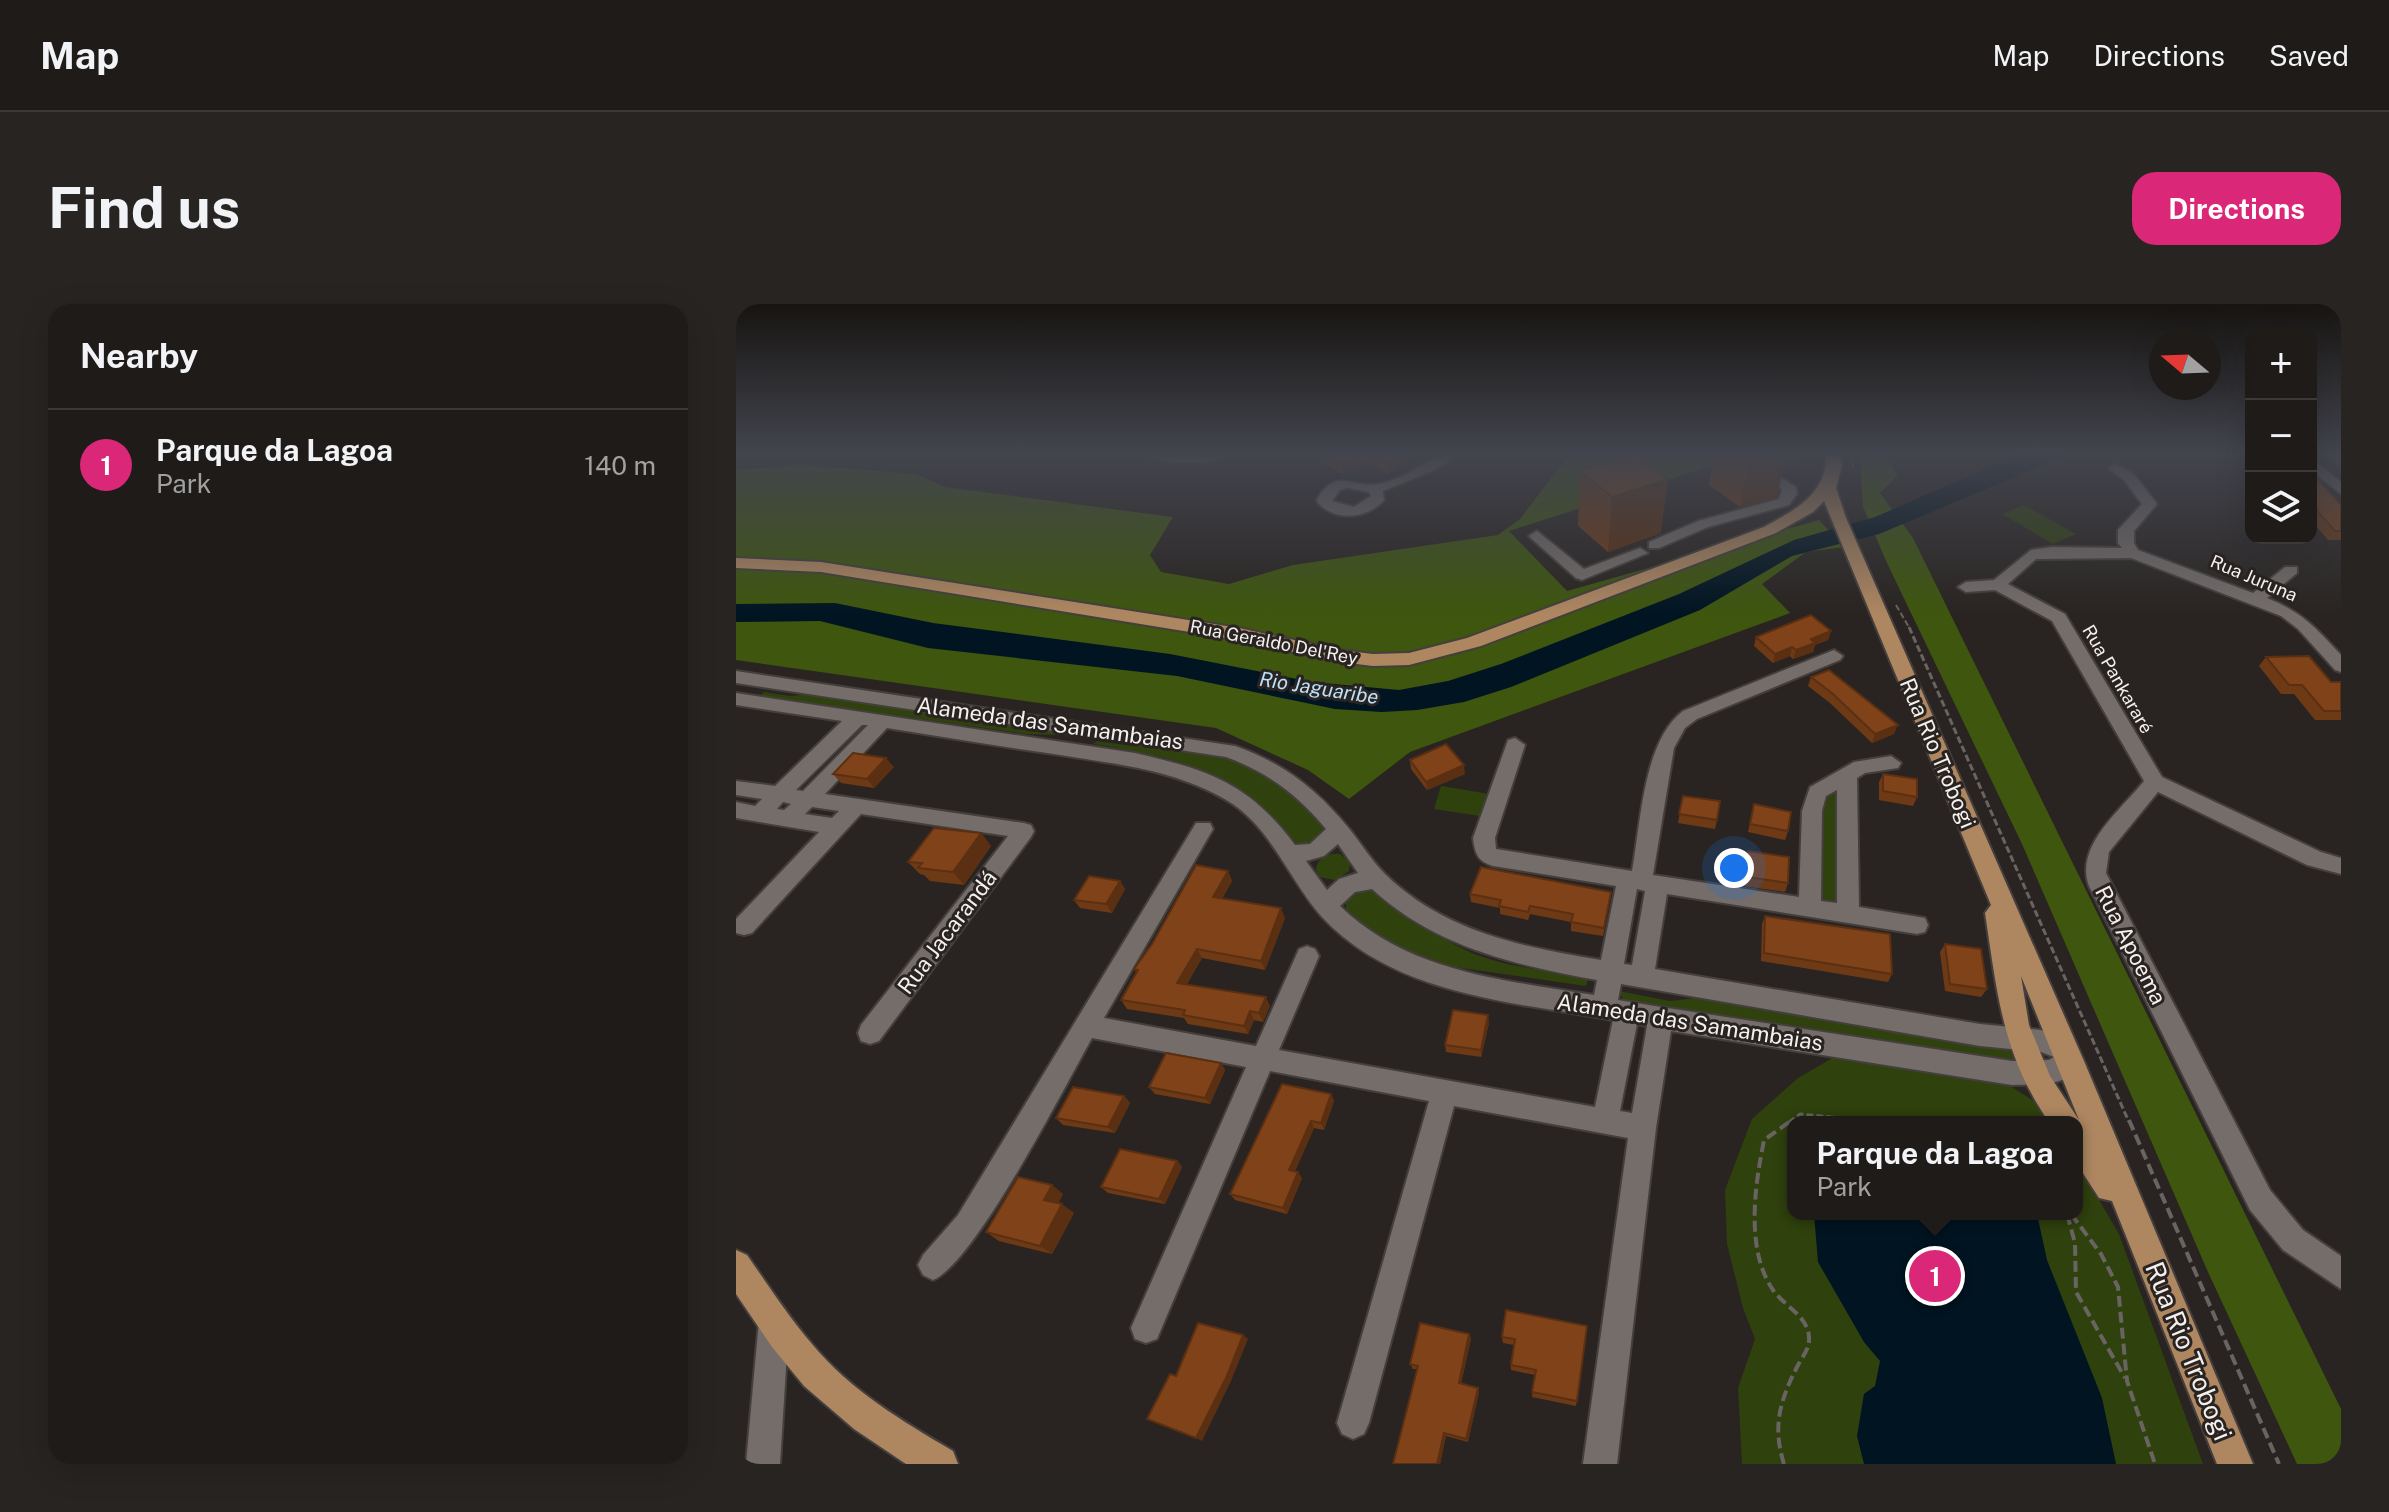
<!DOCTYPE html>
<meta charset="utf-8">
<style>
:root{--surface:#1f1b19;--page:#272422;--text:#f1f3f6;--muted:#a1a1a2;--line:#3c3938;--accent:#db2777}
body{margin:0;font-family:"Public Sans",sans-serif;background:var(--page);color:var(--text)}
.controls{position:absolute;right:24px;top:24px;display:grid;overflow:hidden;border-radius:16px;box-shadow:0 8px 32px #0002}
.controls button{width:72px;height:72px;display:grid;place-items:center;padding:0;border:0;border-bottom:2px solid var(--line);background:var(--surface);color:var(--text);font:40px sans-serif}
.compass{position:absolute;left:1413px;top:24px;width:72px;height:72px;border-radius:50%;background:var(--surface);box-shadow:0 8px 32px #0002;rotate:289deg}
.you{position:absolute;left:998px;top:564px;width:28px;height:28px;margin:-20px;border:6px solid #fff;border-radius:50%;background:#1a73e8;box-shadow:0 0 0 12px #1a73e833}
.badge{display:grid;place-items:center;width:52px;height:52px;border-radius:50%;background:var(--accent);color:#fff;font-size:26px;font-weight:700}
.pin{position:absolute;translate:-50% -50%;border:4px solid #fff;box-shadow:0 2px 8px #0006}
.popup{position:absolute;left:1051px;top:812px;width:296px;height:104px;box-sizing:border-box;display:grid;place-content:center;border-radius:16px;background:var(--surface);filter:drop-shadow(0 2px 6px #0005);font-size:26px;white-space:nowrap;color:var(--muted)}
.popup b{font-size:30px;color:var(--text)}
.popup::after{content:'';position:absolute;left:50%;top:100%;margin-left:-16px;border:16px solid transparent;border-top-color:var(--surface)}
.list{margin:0;padding:0;list-style:none}
h2{display:flex;justify-content:space-between;align-items:center;height:104px;margin:0;padding:0 32px;font-size:34px}
h2 small{font-size:26px;font-weight:400;color:var(--muted)}
.list li{display:grid;grid-template-columns:52px 1fr auto;gap:24px;align-items:center;box-sizing:border-box;height:112px;padding:0 32px;border-top:2px solid var(--line)}
.list b{display:block;font-size:30px;white-space:nowrap}
.list p{margin:0;font-size:26px;white-space:nowrap;color:var(--muted)}
.list em{font-size:26px;font-style:normal;color:var(--muted)}
.icon{flex:none;width:44px;height:44px;fill:none;stroke:currentColor;stroke-width:2;stroke-linecap:round;stroke-linejoin:round}
.map{position:relative;flex:none;width:1605px;height:1160px;overflow:hidden;border-radius:24px}
header{display:flex;align-items:center;gap:48px;box-sizing:border-box;height:112px;padding:0 40px;background:var(--surface);border-bottom:2px solid var(--line)}
header strong{font-size:38px}
nav{display:flex;gap:44px;margin-inline-start:auto;font-size:28px}
.intro{display:flex;align-items:center;justify-content:space-between;box-sizing:border-box;height:192px;padding:0 48px}
h1{margin:0;font-size:56px}
.button{padding:20px 36px;border-radius:24px;background:var(--accent);color:#fff;font-size:28px;font-weight:700}
main{display:flex;gap:48px;padding:0 48px}
aside{flex:1;background:var(--surface);border-radius:24px;box-shadow:0 8px 32px #0002}
.map>svg:first-child{display:block}
.green{fill:#2f410d}
.forest{fill:#3e560e}
.water{fill:#001421}
.lines{fill:none;stroke-linecap:round;stroke-linejoin:round}
.minor-casing{stroke:#443f3c;stroke-width:4}
.major-casing{stroke:#443f3c;stroke-width:4}
.path-far2{stroke:#696462;stroke-width:2;stroke-dasharray:6 3;stroke-linecap:butt}
.path-far1{stroke:#696462;stroke-width:3;stroke-dasharray:7 3;stroke-linecap:butt}
.path{stroke:#696462;stroke-width:4;stroke-dasharray:11 5;stroke-linecap:butt}
.minor{fill:#746d6a;fill-rule:evenodd}
.major{fill:#ae8761;fill-rule:evenodd}
.wall{fill:#6e3a16}
.shaded-wall{fill:#5a2f12}
.building{fill:#804319;stroke:#5a2f12;stroke-width:2}
.labels{text-anchor:middle;dominant-baseline:central;stroke-width:6;stroke-linejoin:round;paint-order:stroke}
.far-street-label{font-size:18px;fill:#f4f0ee;stroke:#292421}
.far-water-label{font-size:20px;font-style:italic;fill:#bbe0f9;stroke:#292421}
.street-label{font-size:22px;fill:#f4f0ee;stroke:#292421}
.near-street-label{font-size:26px;fill:#f4f0ee;stroke:#292421}
</style>
<header>
<strong>Map</strong>
<nav><a>Map</a><a>Directions</a><a>Saved</a></nav>
</header>
<div class="intro"><h1>Find us</h1><a class="button">Directions</a></div>
<main>
<aside>
<h2>Nearby<small></small></h2>
<ul class="list">
<li><span class="badge">1</span><div><b>Parque da Lagoa</b><p>Park</p></div><em>140 m</em></li>
</ul>
</aside>
<div class="map">
<svg width="1605" height="1160" viewBox="0 0 1605 1160">
<rect width="100%" height="100%" fill="#292421"/>
<g class="green">
<polygon points="1288,201 1340,230 1317,240 1266,210"/>
<polygon points="28,388 54,392 73,390 348,432 290,430 24,392"/>
<path d="M 361,437 L 397,442 L 419,440 L 500,455 L 522,465 L 564,495 L 590,525 L 579,540 L 560,539 C 498,468 448,454 357,440 Z"/>
<polygon points="705,482 753,490 744,512 698,505"/>
<polygon points="1098,486 1102,488 1101,598 1096,600 1085,595 1083,589 1085,504 1090,490"/>
<path d="M 604,550 L 614,558 L 613,567 L 599,576 L 584,573 L 580,566 C 581,553 593,549 604,550 Z"/>
<path d="M 636,585 C 667,608 700,633 736,649 C 773,664 814,667 853,672 L 850,682 L 704,661 L 662,645 L 610,609 L 610,599 L 616,587 Z"/>
<polygon points="883,687 934,697 960,694 1276,746 1286,754 1278,760 888,697"/>
<polygon points="1100,752 1274,782 1301,799 1314,818 1057,818 1057,910 1341,910 1341,858 1383,930 1467,1160 1006,1160 1002,1084 1019,1035 1007,1004 991,940 989,886 1016,815 1062,774"/>
</g>
<g class="forest">
<polygon points="835,148 1018,148 773,227 831,287 1083,216 1108,243 1070,248 1026,280 1054,309 674,448 613,495 572,466 480,424 0,356 0,166 66,161 180,170 209,183 437,213 414,251 425,268 493,280 557,261 762,231 784,215"/>
<polygon points="1121,148 1146,148 1162,171 1144,189 1177,234 1605,1105 1605,1160 1561,1160 1472,968 1286,540 1151,259 1127,203 1124,153"/>
</g>
<g class="water">
<polygon points="1288,148 1338,148 1143,230 1056,252 964,306 775,383 728,398 681,406 646,408 599,405 441,372 192,344 84,317 0,318 0,300 99,299 197,319 434,350 576,378 663,386 712,377 765,360 943,290 1058,236 1139,213"/>
<polygon points="1078,910 1301,910 1311,956 1366,1094 1380,1160 1128,1160 1121,1132 1128,1090 1139,1082 1144,1057 1128,1038 1082,958"/>
</g>
<g class="lines">
<defs>
<g id="minor">
<path d="M 404,148 L 451,148 L 465,152 L 496,148 C 477,164 424,161 404,148 Z"/>
<path d="M 710,148 L 727,148 L 698,166 L 647,187 L 648,196 C 631,215 600,218 582,199 L 581,195 C 602,162 614,185 642,180 C 665,176 690,159 710,148 ZM 611,184 L 633,188 L 635,192 L 618,203 L 596,197 L 604,186 Z"/>
<polygon points="1043,148 1076,148 1048,156 1040,166 1041,171 1060,183 1061,190 1053,201 972,223 923,244 913,244 913,238 962,217 1043,195 1046,185 1029,176 1026,166 1035,154"/>
<polygon points="1575,155 1605,178 1605,190 1575,166"/>
<path d="M 1379,160 L 1398,170 L 1421,200 L 1398,227 L 1398,239 L 1402,246 L 1517,289 L 1549,263 L 1561,263 L 1561,269 L 1531,294 C 1566,308 1580,324 1605,351 L 1605,368 L 1599,366 L 1562,325 L 1545,312 L 1395,254 L 1300,255 L 1272,280 L 1329,310 L 1426,473 L 1585,548 L 1605,554 L 1605,570 L 1571,561 L 1422,488 L 1373,548 L 1370,569 L 1534,886 L 1567,926 L 1605,952 L 1605,985 L 1547,946 L 1514,906 L 1353,582 C 1338,542 1385,506 1408,477 L 1316,317 L 1259,286 L 1230,288 L 1222,283 L 1230,278 L 1258,276 L 1295,246 L 1316,243 L 1386,244 L 1382,239 L 1382,226 L 1406,200 L 1388,176 L 1372,164 Z"/>
<polygon points="801,227 848,265 904,244 912,249 846,276 840,274 796,235 793,232"/>
<path d="M 1098,346 L 1107,352 L 1104,356 L 961,415 L 949,424 L 938,444 L 917,571 L 1063,593 L 1066,507 L 1074,483 L 1118,458 L 1155,452 L 1165,459 L 1162,464 L 1129,469 L 1121,474 L 1123,603 L 1189,614 L 1192,621 L 1189,628 L 1181,630 L 931,590 L 919,665 L 1244,720 L 1305,726 L 1338,738 L 1347,757 C 1334,784 1301,780 1276,781 L 935,727 L 920,824 L 881,1160 L 847,1160 L 892,834 L 718,802 L 633,1119 L 628,1130 L 617,1135 L 606,1130 L 601,1119 L 693,797 L 534,767 L 421,1035 L 410,1039 L 399,1035 L 395,1024 L 510,763 L 356,734 C 329,782 239,959 197,976 L 187,971 L 182,961 L 187,951 L 222,911 L 460,519 L 474,519 L 477,525 L 368,714 L 520,742 L 563,645 L 571,642 L 579,645 L 583,652 L 543,746 L 859,803 L 877,716 C 779,698 659,692 586,613 C 553,576 535,523 492,497 C 439,465 378,460 318,450 C 262,442 207,433 151,424 L 89,490 L 288,519 L 295,521 L 298,527 L 295,533 L 143,737 L 134,740 L 125,737 L 122,729 L 125,721 L 272,532 L 125,510 L 16,629 L 8,631 L 0,629 L 0,615 L 83,528 L 0,514 L 0,498 L 19,502 L 26,495 L 0,491 L 0,477 L 39,482 L 106,417 L 0,401 L 0,389 L 399,449 C 472,466 512,478 559,541 L 574,540 L 590,525 C 562,491 531,468 490,453 L 0,379 L 0,367 L 499,442 C 548,459 582,486 615,527 C 626,541 636,557 649,570 C 708,628 787,643 865,656 L 880,582 L 757,562 C 741,557 739,549 737,534 L 772,436 L 779,434 L 789,441 L 759,534 L 760,545 L 896,567 C 905,519 907,437 947,407 ZM 126,421 L 132,421 L 67,487 L 60,486 ZM 1101,486 L 1101,599 L 1085,597 L 1086,507 L 1090,492 ZM 47,498 L 55,500 L 48,506 L 41,505 ZM 76,503 L 103,507 L 96,514 L 69,510 ZM 602,540 L 622,569 L 603,575 L 591,586 L 570,557 L 588,552 ZM 636,585 C 699,643 779,661 861,676 L 858,691 C 769,676 673,669 604,602 L 619,588 ZM 901,585 L 909,587 L 896,661 L 888,660 ZM 885,680 L 1244,742 L 1305,748 L 1318,753 L 1313,756 L 1276,757 L 925,703 L 882,696 ZM 901,720 L 911,722 L 896,809 L 884,807 Z"/>
<polygon points="38,1001 49,1005 53,1016 44,1160 10,1160 23,1016 27,1005"/>
</g>
<g id="major">
<path d="M 1090,148 L 1104,148 L 1106,161 L 1100,184 L 1110,214 L 1348,757 L 1517,1160 L 1481,1160 L 1376,897 L 1363,894 L 1341,860 L 1341,818 L 1313,818 C 1266,751 1261,687 1249,609 L 1255,601 L 1088,197 L 1077,208 L 1040,229 L 745,342 L 673,361 L 637,362 L 604,358 L 503,336 L 85,268 L 0,264 L 0,254 L 85,258 L 503,324 L 604,346 L 637,350 L 673,349 L 731,334 L 1028,223 C 1060,205 1092,190 1090,148 ZM 1285,672 L 1343,816 L 1314,772 L 1293,721 Z"/>
<path d="M 0,946 L 11,951 C 32,981 52,1012 76,1040 C 114,1086 166,1117 217,1147 L 222,1160 L 170,1160 L 118,1125 L 68,1082 L 36,1043 L 0,990 Z"/>
</g>
</defs>
<use href="#minor" class="minor-casing"/>
<use href="#major" class="major-casing"/>
<g class="path-far2">
<polyline points="1114,150 1118,157 1116,166"/>
<polyline points="1160,301 1174,325"/>
</g>
<g class="path-far1">
<polyline points="1173,323 1393,818"/>
<polyline points="1053,818 1064,810 1146,818"/>
</g>
<g class="path">
<polyline points="1126,816 1242,818"/>
<polyline points="1393,816 1543,1160"/>
<polyline points="1331,910 1339,939 1340,988 1389,1074"/>
<polyline points="1335,910 1365,950 1382,983 1391,1077 1419,1160"/>
<path d="M 1048,1160 C 1036,1122 1044,1096 1062,1061 C 1067,1052 1074,1044 1073,1033 C 1072,1012 1048,1002 1037,986 C 1009,945 1019,881 1028,836 L 1056,816"/>
</g>
<use href="#minor" class="minor"/>
<use href="#major" class="major"/>
</g>
<g class="wall">
<polygon points="582,148 681,148 677,150 652,170 632,158 606,170 583,157"/>
<polygon points="978,148 1051,148 1041,193 1004,203 973,181"/>
<polygon points="1592,148 1605,148 1605,165 1590,151"/>
<polygon points="844,167 925,229 872,248 842,222"/>
<polygon points="1575,177 1605,201 1605,236 1592,236 1575,216"/>
<polygon points="1095,327 1092,336 1079,341 1077,348 1057,355 1054,352 1037,359 1018,342 1020,333"/>
<polygon points="1530,353 1595,378 1605,378 1605,416 1579,416 1558,390 1545,390 1523,362"/>
<polygon points="1075,373 1158,430 1136,439 1094,399 1072,382"/>
<polygon points="674,456 729,470 691,486 675,465"/>
<polygon points="158,463 138,484 105,479 97,470"/>
<polygon points="1147,470 1181,493 1177,502 1143,496 1143,478"/>
<polygon points="947,492 981,516 979,525 942,519"/>
<polygon points="1018,500 1052,527 1049,536 1012,528"/>
<polygon points="245,529 255,542 228,581 194,577 188,571 184,570 172,558"/>
<polygon points="1012,547 1052,579 1049,588 1007,582 1009,556"/>
<polygon points="492,567 496,577 486,595 549,614 529,666 466,654 451,680 534,702 527,718 518,716 512,730 452,720 448,714 391,705 385,696 400,668 398,665"/>
<polygon points="384,577 389,585 376,609 344,604 338,596"/>
<polygon points="734,590 874,596 867,632 835,627 835,618 794,610 792,616 764,610 764,604 735,598"/>
<polygon points="1029,612 1156,670 1152,678 1025,657 1026,620"/>
<polygon points="1209,640 1251,685 1245,693 1209,687 1204,648"/>
<polygon points="753,719 745,753 710,748 709,741"/>
<polygon points="485,759 489,766 474,800 419,790 413,783"/>
<polygon points="595,790 598,797 588,826 578,824 559,867 566,874 551,910 499,896 494,890"/>
<polygon points="388,792 394,799 379,829 327,821 320,814"/>
<polygon points="441,857 446,863 429,900 372,889 365,883"/>
<polygon points="316,881 327,890 322,899 338,909 316,950 263,937 250,928"/>
<polygon points="851,1022 840,1102 796,1093 799,1071 775,1066 775,1061 778,1041 767,1039 766,1033"/>
<polygon points="733,1030 735,1035 725,1080 743,1088 732,1138 710,1132 704,1160 657,1160 681,1065 677,1065 674,1060"/>
</g>
<g class="shaded-wall">
<polygon points="627,148 630,148 632,158 606,170 604,159"/>
<polygon points="664,148 681,148 677,150 652,170 651,158"/>
<polygon points="1014,148 1051,148 1041,193 1004,203"/>
<polygon points="932,175 925,229 872,248 876,193"/>
<polygon points="1095,327 1092,336 1079,341 1077,348 1057,355 1060,346 1075,335"/>
<polygon points="1056,343 1054,352 1037,359 1039,350"/>
<polygon points="1162,421 1158,430 1136,439 1139,430"/>
<polygon points="150,454 158,463 138,484 131,475"/>
<polygon points="728,461 729,470 691,486 690,478"/>
<polygon points="245,529 255,542 228,581 217,568"/>
<polygon points="492,567 496,577 481,603 477,593"/>
<polygon points="384,577 389,585 376,609 370,600"/>
<polygon points="545,604 549,614 529,666 525,657"/>
<polygon points="461,645 466,654 446,688 441,679"/>
<polygon points="530,693 534,702 527,718 523,709"/>
<polygon points="514,707 518,716 512,730 508,722"/>
<polygon points="752,711 753,719 745,753 745,746"/>
<polygon points="485,759 489,766 474,800 469,794"/>
<polygon points="595,790 598,797 588,826 585,819"/>
<polygon points="388,792 394,799 379,829 372,823"/>
<polygon points="575,817 578,824 557,872 553,866"/>
<polygon points="441,857 446,863 429,900 423,895"/>
<polygon points="562,868 566,874 551,910 547,904"/>
<polygon points="316,881 327,890 320,905 308,896"/>
<polygon points="326,900 338,909 316,950 304,942"/>
<polygon points="733,1030 735,1035 724,1083 723,1079"/>
<polygon points="507,1031 512,1035 495,1077 466,1137 460,1134"/>
<polygon points="742,1084 743,1088 732,1138 730,1135"/>
<polygon points="708,1129 710,1132 704,1160 701,1160"/>
</g>
<g class="building">
<polygon points="586,148 627,148 604,159"/>
<polygon points="633,148 664,148 651,158"/>
<polygon points="899,150 932,175 876,193 844,167"/>
<polygon points="1575,177 1583,177 1605,201 1605,227 1599,227 1575,200"/>
<polygon points="1075,311 1095,327 1075,335 1079,339 1060,346 1056,343 1039,350 1020,333"/>
<polygon points="1573,352 1595,378 1605,378 1605,407 1588,407 1566,381 1553,381 1530,353"/>
<polygon points="1093,366 1162,421 1139,430 1097,390 1075,373"/>
<polygon points="710,440 728,461 690,478 674,456"/>
<polygon points="117,449 150,454 131,475 97,470"/>
<polygon points="1147,470 1181,475 1181,493 1147,487"/>
<polygon points="947,492 984,497 981,516 943,510"/>
<polygon points="1018,500 1055,508 1052,527 1014,520"/>
<polygon points="198,524 245,529 217,568 182,564 186,559 172,558"/>
<polygon points="1012,547 1053,553 1052,579 1010,573"/>
<polygon points="460,561 492,567 477,593 545,604 525,657 461,645 441,679 530,693 523,709 514,707 508,722 447,711 449,706 385,696 402,666 398,665 416,640"/>
<polygon points="745,563 875,588 868,624 835,618 837,610 794,602 792,608 763,602 765,596 734,590"/>
<polygon points="353,572 384,577 370,600 338,596"/>
<polygon points="1029,612 1154,630 1156,670 1028,649"/>
<polygon points="1209,640 1245,645 1251,685 1214,680"/>
<polygon points="717,706 752,711 745,746 709,741"/>
<polygon points="430,749 485,759 469,794 413,783"/>
<polygon points="546,780 595,790 585,819 575,817 553,866 562,868 547,904 494,890"/>
<polygon points="337,783 388,792 372,823 320,814"/>
<polygon points="384,845 441,857 423,895 365,883"/>
<polygon points="282,873 316,881 308,896 326,900 304,942 250,928"/>
<polygon points="770,1006 851,1022 841,1097 796,1088 800,1066 775,1061 779,1035 766,1033"/>
<polygon points="462,1019 507,1031 490,1074 460,1134 411,1115 434,1070 440,1072"/>
<polygon points="684,1019 733,1030 723,1079 742,1084 730,1135 708,1129 701,1160 657,1160 682,1062 674,1060"/>
</g>
<linearGradient id="sky" x2="0" y2="1"><stop stop-color="#171412"/><stop offset="0.48" stop-color="#43454e"/><stop offset="1" stop-color="#43454e" stop-opacity="0"/></linearGradient>
<rect width="1605" height="311" fill="url(#sky)"/>
<g class="labels">
<g class="far-street-label">
<text transform="translate(1518 274) rotate(23)">Rua Juruna</text>
<text transform="translate(538 338) rotate(11)">Rua Geraldo Del'Rey</text>
<text transform="translate(1382 375) rotate(60)">Rua Pankararé</text>
</g>
<g class="far-water-label">
<text transform="translate(583 384) rotate(9)">Rio Jaguaribe</text>
</g>
<g class="street-label">
<text transform="translate(314 419) rotate(8)">Alameda das Samambaias</text>
<text transform="translate(1202 449) rotate(67)">Rua Rio Trobogi</text>
<text transform="translate(211 628) rotate(-53)">Rua Jacarandá</text>
<text transform="translate(1395 641) rotate(63)">Rua Apoema</text>
<text transform="translate(954 718) rotate(9)">Alameda das Samambaias</text>
</g>
<g class="near-street-label">
<text transform="translate(1453 1047) rotate(68)">Rua Rio Trobogi</text>
</g>
</g>
</svg>
<div class="controls">
<button>+</button>
<button>−</button>
<button><svg class="icon" aria-label="layers" viewBox="0 0 24 24"><path d="M12 4l9 5-9 5-9-5zM3 14l9 5 9-5"/></svg></button>
</div>
<svg class="compass" viewBox="-18 -18 36 36"><path d="M0-13l5 13h-10z" fill="#e53935"/><path d="M0 13l5-13h-10z" fill="#a1a1a2"/></svg>
<div class="you"></div>
<div class="pin badge" style="left:1199px;top:972px">1</div>
<div class="popup"><b>Parque da Lagoa</b>Park</div>
</div>
</main>
